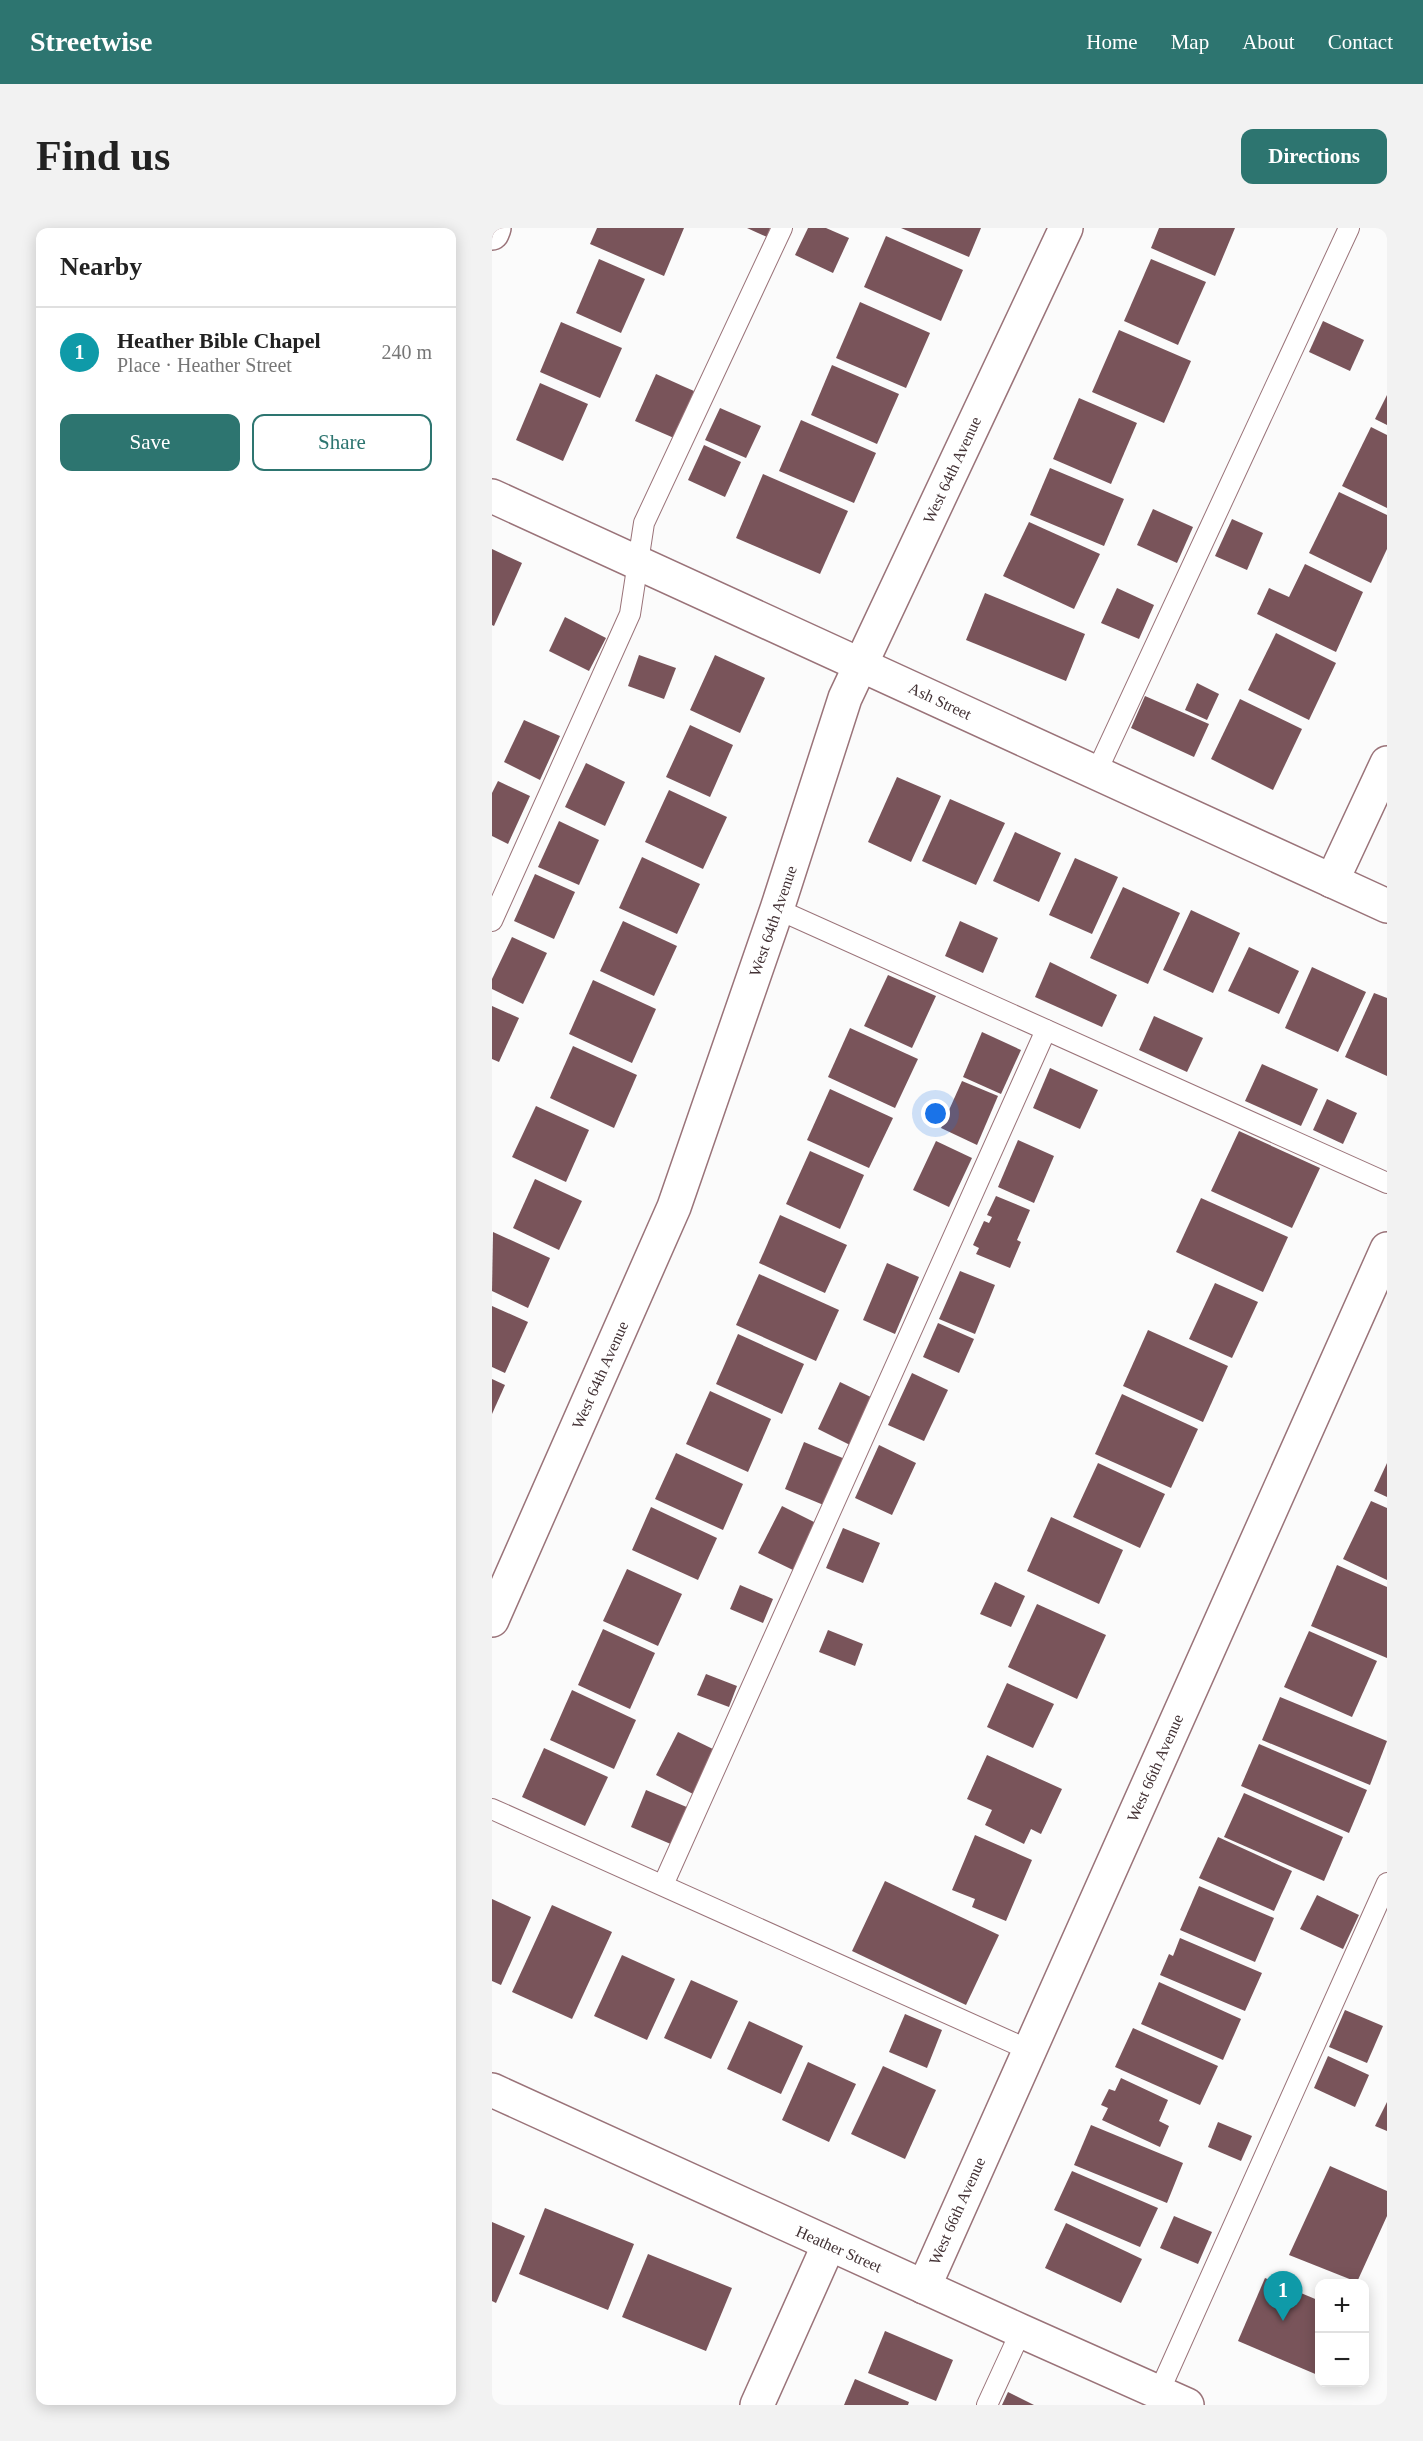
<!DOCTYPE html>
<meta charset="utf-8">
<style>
:root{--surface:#fff;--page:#f2f2f2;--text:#222;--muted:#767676;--line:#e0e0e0;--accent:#2d7570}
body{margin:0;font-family:"Times New Roman",serif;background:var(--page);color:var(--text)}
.controls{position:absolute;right:18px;bottom:18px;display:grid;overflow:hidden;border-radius:12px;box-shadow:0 3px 15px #0003}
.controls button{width:54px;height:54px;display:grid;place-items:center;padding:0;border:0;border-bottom:2px solid var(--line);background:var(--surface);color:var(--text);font:30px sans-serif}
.you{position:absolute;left:444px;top:886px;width:21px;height:21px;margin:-15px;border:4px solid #fff;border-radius:50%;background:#1a73e8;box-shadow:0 0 0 9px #1a73e833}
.badge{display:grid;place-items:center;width:39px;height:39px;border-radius:50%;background:var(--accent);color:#fff;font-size:20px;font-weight:700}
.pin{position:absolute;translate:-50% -50px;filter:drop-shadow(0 2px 3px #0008)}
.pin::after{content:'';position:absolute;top:32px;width:21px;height:18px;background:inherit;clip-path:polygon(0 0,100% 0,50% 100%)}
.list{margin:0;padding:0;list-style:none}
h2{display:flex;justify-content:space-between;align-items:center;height:78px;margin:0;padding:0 24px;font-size:26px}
h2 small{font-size:20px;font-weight:400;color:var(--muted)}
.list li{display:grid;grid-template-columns:39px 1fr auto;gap:18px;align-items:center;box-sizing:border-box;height:90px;padding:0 24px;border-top:2px solid var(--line)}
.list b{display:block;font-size:22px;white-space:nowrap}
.list p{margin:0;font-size:20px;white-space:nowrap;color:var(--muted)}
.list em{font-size:20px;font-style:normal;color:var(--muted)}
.actions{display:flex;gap:12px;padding:18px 24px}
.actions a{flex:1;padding:14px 0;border:2px solid var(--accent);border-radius:12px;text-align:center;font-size:21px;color:var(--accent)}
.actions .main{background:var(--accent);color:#fff}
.map{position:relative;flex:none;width:895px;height:2177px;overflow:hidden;border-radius:12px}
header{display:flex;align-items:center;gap:36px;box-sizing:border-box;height:84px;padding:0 30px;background:var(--accent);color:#fff}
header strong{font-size:28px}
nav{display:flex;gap:33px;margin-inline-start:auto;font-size:21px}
.intro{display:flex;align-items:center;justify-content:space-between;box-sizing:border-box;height:144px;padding:0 36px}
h1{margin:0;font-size:42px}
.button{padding:15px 27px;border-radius:12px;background:var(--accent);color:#fff;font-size:21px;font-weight:700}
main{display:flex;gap:36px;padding:0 36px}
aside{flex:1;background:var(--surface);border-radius:12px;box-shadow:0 3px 15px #0003}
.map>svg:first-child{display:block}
.building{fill:#79545a}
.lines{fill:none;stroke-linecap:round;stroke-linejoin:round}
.lane-casing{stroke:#9a7379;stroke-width:22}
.street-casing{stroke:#9a7379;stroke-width:36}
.lane{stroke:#fff;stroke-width:20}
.street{stroke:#fff;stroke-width:33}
.labels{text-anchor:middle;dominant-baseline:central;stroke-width:6;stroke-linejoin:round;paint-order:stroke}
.street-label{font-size:16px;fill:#423134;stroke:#fff}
</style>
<header>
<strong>Streetwise</strong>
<nav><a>Home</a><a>Map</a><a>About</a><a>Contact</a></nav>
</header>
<div class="intro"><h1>Find us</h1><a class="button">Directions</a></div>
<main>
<aside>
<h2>Nearby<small></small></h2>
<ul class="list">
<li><span class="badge" style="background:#0f9aa8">1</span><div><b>Heather Bible Chapel</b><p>Place · Heather Street</p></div><em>240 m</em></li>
</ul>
<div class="actions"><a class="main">Save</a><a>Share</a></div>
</aside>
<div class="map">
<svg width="895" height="2177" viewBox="0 0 895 2177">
<rect width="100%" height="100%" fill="#fbfbfb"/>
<g class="building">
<polygon points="105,0 192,0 172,48 98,16"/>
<polygon points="255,0 278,0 275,9"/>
<polygon points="316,0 334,0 357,10 341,45 303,27"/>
<polygon points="409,0 489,0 477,29"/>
<polygon points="667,0 743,0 723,48 659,20"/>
<polygon points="394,8 471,42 449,93 372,59"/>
<polygon points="107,31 153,51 129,105 84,85"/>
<polygon points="659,31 714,54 686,117 632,93"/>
<polygon points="368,74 438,105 414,160 344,130"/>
<polygon points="831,93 872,112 858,143 817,124"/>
<polygon points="69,94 130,120 108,170 48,144"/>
<polygon points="627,102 699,133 672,195 600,164"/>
<polygon points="340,137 407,166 385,216 319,187"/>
<polygon points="164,146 202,163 182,210 143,193"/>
<polygon points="48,155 96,176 71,233 24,212"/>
<polygon points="895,167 895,197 883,191"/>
<polygon points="587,170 645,195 619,256 561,231"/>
<polygon points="228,180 269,198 254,230 213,212"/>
<polygon points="309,192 384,225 362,275 287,243"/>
<polygon points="879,199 895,207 895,280 850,258"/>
<polygon points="212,217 249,234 233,269 196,252"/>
<polygon points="558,240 632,271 612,318 538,287"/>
<polygon points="271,246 356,283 328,346 244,310"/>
<polygon points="847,264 895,287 895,321 879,355 817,325"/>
<polygon points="661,281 701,299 685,335 645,317"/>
<polygon points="740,291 771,305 755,342 723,328"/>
<polygon points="537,294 608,326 582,381 511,348"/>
<polygon points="0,321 30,335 2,398 0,397"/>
<polygon points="813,336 871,364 844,424 765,386 777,360 797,369"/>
<polygon points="625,360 662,377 647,411 609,395"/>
<polygon points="493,365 593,406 574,453 474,412"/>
<polygon points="73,389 114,410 97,443 57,423"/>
<polygon points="784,405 844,435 817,492 756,462"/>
<polygon points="147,427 184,440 172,471 136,458"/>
<polygon points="223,427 273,450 248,505 198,482"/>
<polygon points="705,455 727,466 715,492 693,482"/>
<polygon points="653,468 717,496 702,529 639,500"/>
<polygon points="748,471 810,501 781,562 719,531"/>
<polygon points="32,492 68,508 48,552 12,534"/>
<polygon points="198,497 241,517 218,569 174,549"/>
<polygon points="94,535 133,554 113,598 73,579"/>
<polygon points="405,549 449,568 419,634 376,614"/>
<polygon points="6,553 38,568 16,616 0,608 0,565"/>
<polygon points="177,562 235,589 211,641 153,614"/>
<polygon points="458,571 513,595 484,657 430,633"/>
<polygon points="67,593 107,612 87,657 46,639"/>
<polygon points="523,604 569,625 547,674 501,653"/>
<polygon points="150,629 208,656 185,706 127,680"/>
<polygon points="583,630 626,649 600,706 557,687"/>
<polygon points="43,646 83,664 62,711 22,693"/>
<polygon points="631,659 688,685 656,756 598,730"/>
<polygon points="699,682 748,705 721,765 671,742"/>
<polygon points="131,693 185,718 162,768 108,743"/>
<polygon points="468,693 506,710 491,745 453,728"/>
<polygon points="20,709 55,725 31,776 0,761 0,751"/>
<polygon points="757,719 807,743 787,786 736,763"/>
<polygon points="558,734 625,767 610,799 543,769"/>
<polygon points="820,739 874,764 846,824 793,800"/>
<polygon points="396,747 444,768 420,820 372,798"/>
<polygon points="101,752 164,781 140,835 77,806"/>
<polygon points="882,765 895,770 895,848 853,829"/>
<polygon points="0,778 27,790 7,834 0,831"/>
<polygon points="662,788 711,810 695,844 647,822"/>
<polygon points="358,800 426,831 403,880 336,849"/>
<polygon points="490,804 529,822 509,866 471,849"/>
<polygon points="81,818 145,847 122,900 58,870"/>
<polygon points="770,836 826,861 809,898 753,873"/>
<polygon points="558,840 606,862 588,901 541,880"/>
<polygon points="470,853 506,868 485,917 449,900"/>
<polygon points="338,861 401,890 377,940 315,912"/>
<polygon points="835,871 865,885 851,916 821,902"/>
<polygon points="44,878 97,902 74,954 20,929"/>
<polygon points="747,903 828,940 800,1000 719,963"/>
<polygon points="526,912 562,928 542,975 506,959"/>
<polygon points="444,913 480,930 457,979 421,962"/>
<polygon points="318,923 372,947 348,1001 294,976"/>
<polygon points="43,951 90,973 67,1022 21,1000"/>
<polygon points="504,968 538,982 525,1012 529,1014 518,1040 484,1026 487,1020 481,1017 492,993 497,995 500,989 495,987"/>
<polygon points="709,970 796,1009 771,1064 684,1024"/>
<polygon points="288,987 355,1017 333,1065 267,1035"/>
<polygon points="1,1004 58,1030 36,1080 0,1063"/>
<polygon points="395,1035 427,1049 403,1106 371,1092"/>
<polygon points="468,1043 503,1057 483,1106 447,1091"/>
<polygon points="267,1046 347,1082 324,1133 244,1097"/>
<polygon points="723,1055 766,1074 740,1130 697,1111"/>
<polygon points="0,1078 36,1094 13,1145 0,1139"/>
<polygon points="446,1095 482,1111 467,1145 431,1129"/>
<polygon points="656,1102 736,1138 711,1194 631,1158"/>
<polygon points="246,1106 312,1136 290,1186 224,1156"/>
<polygon points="420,1145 456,1162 432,1213 396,1197"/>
<polygon points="0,1151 13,1157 0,1186"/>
<polygon points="348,1154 387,1173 364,1220 326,1201"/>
<polygon points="218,1163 279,1191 256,1244 194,1216"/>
<polygon points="630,1166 706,1201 679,1260 603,1226"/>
<polygon points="312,1214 353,1231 334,1278 293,1261"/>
<polygon points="387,1217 424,1235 400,1287 363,1270"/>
<polygon points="184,1225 251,1256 231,1302 163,1271"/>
<polygon points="606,1235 673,1266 648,1320 581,1289"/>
<polygon points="895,1235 895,1269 882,1263"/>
<polygon points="879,1273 895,1280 895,1352 851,1331"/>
<polygon points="290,1278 324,1295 301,1342 266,1325"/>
<polygon points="159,1279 225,1310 206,1352 140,1322"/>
<polygon points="559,1289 631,1322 607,1376 535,1343"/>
<polygon points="351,1300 388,1315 371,1355 334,1340"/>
<polygon points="845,1337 895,1359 895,1430 819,1398"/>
<polygon points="135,1341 190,1366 166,1418 111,1393"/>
<polygon points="503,1354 533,1368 519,1399 488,1386"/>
<polygon points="248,1357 281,1371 271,1395 238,1381"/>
<polygon points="545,1376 614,1407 585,1471 516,1439"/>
<polygon points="111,1401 163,1425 138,1481 86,1457"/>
<polygon points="336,1402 371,1416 363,1438 327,1424"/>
<polygon points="817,1403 885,1433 860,1489 792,1459"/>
<polygon points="214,1446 245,1458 237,1479 205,1467"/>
<polygon points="515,1455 562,1476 541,1520 495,1499"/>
<polygon points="80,1462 144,1492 122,1541 58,1512"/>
<polygon points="788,1469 895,1513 878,1557 770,1512"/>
<polygon points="186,1504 223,1522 201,1566 164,1547"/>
<polygon points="767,1516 875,1562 857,1605 749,1558"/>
<polygon points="52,1520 116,1549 93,1598 30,1569"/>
<polygon points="495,1527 570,1561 549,1606 539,1601 532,1616 493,1597 500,1582 475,1571"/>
<polygon points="154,1562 197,1580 181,1617 139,1599"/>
<polygon points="752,1565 851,1609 832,1653 732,1609"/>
<polygon points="483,1607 540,1632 514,1693 480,1679 483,1671 460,1662"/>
<polygon points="726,1609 800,1643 782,1683 707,1650"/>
<polygon points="393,1653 507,1707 474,1777 360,1723"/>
<polygon points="707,1658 782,1690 763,1734 688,1702"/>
<polygon points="825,1667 867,1687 851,1721 808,1701"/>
<polygon points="0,1671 39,1689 9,1757 0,1753"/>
<polygon points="60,1677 120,1704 80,1791 20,1764"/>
<polygon points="688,1710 770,1745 753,1783 668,1747 677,1726 681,1728"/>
<polygon points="130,1727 183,1751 155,1812 102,1788"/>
<polygon points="199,1752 246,1773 219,1831 172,1810"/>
<polygon points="667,1754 749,1791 731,1832 649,1796"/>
<polygon points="853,1782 891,1798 875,1835 837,1819"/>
<polygon points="413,1786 450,1802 435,1840 397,1824"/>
<polygon points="257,1793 311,1818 289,1866 235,1841"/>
<polygon points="641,1800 726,1838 708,1877 623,1839"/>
<polygon points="836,1828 877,1847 863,1879 822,1860"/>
<polygon points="316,1834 364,1856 337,1914 290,1892"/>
<polygon points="391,1838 444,1862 413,1931 359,1906"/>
<polygon points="629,1850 676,1872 667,1893 677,1898 668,1919 610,1892 616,1880 609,1877 617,1861 623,1863"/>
<polygon points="895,1874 895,1903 883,1898"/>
<polygon points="726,1894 760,1908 749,1933 716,1919"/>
<polygon points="599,1897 691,1935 675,1975 582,1937"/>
<polygon points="838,1938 895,1963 895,1988 865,2054 797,2027"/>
<polygon points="580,1943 666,1980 648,2019 562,1982"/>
<polygon points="53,1980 142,2016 116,2082 27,2046"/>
<polygon points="682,1988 720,2004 706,2036 668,2020"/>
<polygon points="0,1994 33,2008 4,2075 0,2073"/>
<polygon points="574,1995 650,2031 629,2075 553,2040"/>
<polygon points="156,2026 240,2060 214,2123 130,2089"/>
<polygon points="773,2050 828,2073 828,2148 746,2113"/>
<polygon points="393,2103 461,2132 444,2173 376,2145"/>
<polygon points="363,2151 417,2174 416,2177 352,2177"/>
<polygon points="516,2164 542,2177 510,2177"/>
</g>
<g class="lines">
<defs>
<g id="lane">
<polyline points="604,545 857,0"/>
<polyline points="285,681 895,955"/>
<polyline points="0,693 138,386 152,295 290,0"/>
<polyline points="0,1581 537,1822"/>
<polyline points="171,1657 554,802"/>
<polyline points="667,2164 895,1655"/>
<polyline points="495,2177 529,2103"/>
</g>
<g id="street">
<polyline points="0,5 2,0"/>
<polyline points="0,268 895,678"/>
<polyline points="840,653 895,535"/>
<polyline points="0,1392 182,979 285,681 353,470 574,0"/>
<polyline points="0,1862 529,2103 695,2177"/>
<polyline points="432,2059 895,1021"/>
<polyline points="265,2177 337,2016"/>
</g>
</defs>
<use href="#lane" class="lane-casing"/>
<use href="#street" class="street-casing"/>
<use href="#lane" class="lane"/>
<use href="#street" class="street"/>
</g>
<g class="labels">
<g class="street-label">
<text transform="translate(460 242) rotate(-65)">West 64th Avenue</text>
<text transform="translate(448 473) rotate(25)">Ash Street</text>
<text transform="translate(281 693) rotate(-71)">West 64th Avenue</text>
<text transform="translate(108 1147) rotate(-66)">West 64th Avenue</text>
<text transform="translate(663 1540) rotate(-66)">West 66th Avenue</text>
<text transform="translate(465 1983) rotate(-66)">West 66th Avenue</text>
<text transform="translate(347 2021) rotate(24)">Heather Street</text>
</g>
</g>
</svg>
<div class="controls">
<button>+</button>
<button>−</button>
</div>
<div class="you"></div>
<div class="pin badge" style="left:791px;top:2093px;background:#0f9aa8">1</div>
</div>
</main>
